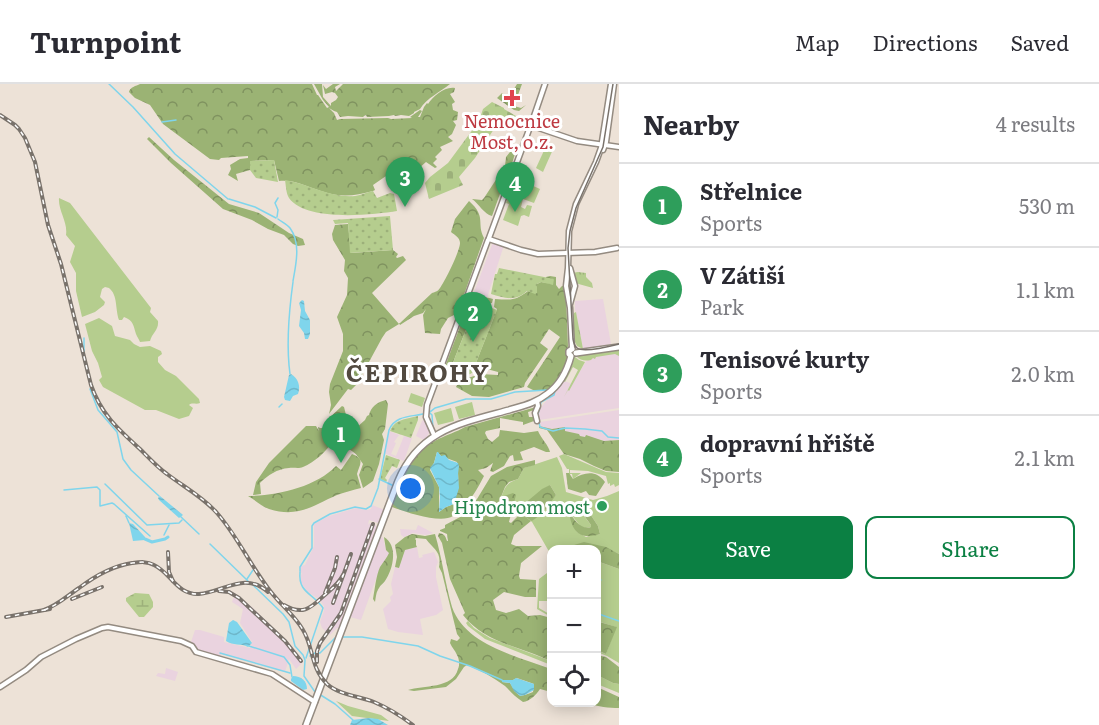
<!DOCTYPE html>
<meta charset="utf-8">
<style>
:root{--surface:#fff;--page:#f7f7f7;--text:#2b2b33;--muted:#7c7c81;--line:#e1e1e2;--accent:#0b8043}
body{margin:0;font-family:Literata,serif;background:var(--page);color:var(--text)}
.controls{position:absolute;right:18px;bottom:18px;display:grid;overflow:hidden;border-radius:12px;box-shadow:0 3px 15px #0003}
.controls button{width:54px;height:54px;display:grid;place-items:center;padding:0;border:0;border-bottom:2px solid var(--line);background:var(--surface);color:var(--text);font:30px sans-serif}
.you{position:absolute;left:411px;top:405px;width:21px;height:21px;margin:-15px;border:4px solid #fff;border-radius:50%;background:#1a73e8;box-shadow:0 0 0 9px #1a73e833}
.badge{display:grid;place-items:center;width:39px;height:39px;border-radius:50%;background:var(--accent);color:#fff;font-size:20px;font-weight:700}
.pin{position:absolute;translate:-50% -50px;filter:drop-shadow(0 2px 3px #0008)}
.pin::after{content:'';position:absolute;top:32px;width:21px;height:18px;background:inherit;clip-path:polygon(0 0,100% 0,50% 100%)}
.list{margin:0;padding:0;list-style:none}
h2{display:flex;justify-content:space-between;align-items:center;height:78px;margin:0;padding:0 24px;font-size:26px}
h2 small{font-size:20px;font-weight:400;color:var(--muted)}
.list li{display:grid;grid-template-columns:39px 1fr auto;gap:18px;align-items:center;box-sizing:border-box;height:84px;padding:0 24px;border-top:2px solid var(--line)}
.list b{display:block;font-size:22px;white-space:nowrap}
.list p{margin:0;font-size:20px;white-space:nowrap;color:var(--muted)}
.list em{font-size:20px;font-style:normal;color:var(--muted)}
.actions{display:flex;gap:12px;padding:18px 24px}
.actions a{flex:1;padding:14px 0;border:2px solid var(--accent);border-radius:12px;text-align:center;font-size:21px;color:var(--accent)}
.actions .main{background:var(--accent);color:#fff}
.icon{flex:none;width:33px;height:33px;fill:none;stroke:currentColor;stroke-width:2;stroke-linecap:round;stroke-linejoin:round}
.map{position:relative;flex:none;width:619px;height:641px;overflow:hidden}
header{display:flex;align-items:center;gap:36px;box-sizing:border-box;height:84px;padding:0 30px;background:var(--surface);border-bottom:2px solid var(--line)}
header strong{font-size:28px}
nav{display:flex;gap:33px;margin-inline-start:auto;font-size:21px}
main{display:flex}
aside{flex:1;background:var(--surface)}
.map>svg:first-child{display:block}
.industrial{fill:#ead3df}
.grass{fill:#b5cd8e;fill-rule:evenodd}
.forest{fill:url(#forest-crowns);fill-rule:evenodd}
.wetland{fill:url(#wetland-marsh)}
.cemetery{fill:url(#cemetery-stones)}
.park{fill:url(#park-tufts)}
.garden{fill:url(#garden-dots)}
.water{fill:url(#water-waves)}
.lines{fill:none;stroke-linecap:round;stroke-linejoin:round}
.stream{stroke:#7fd5ec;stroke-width:1.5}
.canal{stroke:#7fd5ec;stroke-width:3}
.tertiary-casing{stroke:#948b81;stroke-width:7}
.primary-casing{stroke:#948b81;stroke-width:8}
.tertiary{stroke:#fff;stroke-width:4}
.primary{stroke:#fff;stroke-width:5}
.tram{stroke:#79726b;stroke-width:1.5}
.rail-casing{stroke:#79726b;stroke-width:4}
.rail{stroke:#fff;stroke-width:1.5;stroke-dasharray:4.5;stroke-linecap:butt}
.health-dot{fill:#e0444e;stroke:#fff;stroke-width:2}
.leisure-dot{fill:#2e9e5b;stroke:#fff;stroke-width:2}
.labels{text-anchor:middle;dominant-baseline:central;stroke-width:6;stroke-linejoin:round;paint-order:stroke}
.health-label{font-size:18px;fill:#be3a42;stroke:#fff}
.leisure-label{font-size:18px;fill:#27864d;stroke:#fff;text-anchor:end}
.district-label{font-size:24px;font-weight:bold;letter-spacing:1.5px;fill:#524a40;stroke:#fff}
</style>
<header>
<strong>Turnpoint</strong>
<nav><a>Map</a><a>Directions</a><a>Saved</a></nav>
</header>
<main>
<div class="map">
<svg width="619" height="641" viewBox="0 0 619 641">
<defs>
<pattern id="forest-crowns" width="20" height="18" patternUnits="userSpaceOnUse" patternTransform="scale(1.5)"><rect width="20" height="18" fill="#9bb374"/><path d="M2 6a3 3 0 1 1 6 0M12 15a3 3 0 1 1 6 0" fill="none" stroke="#7f925f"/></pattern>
<pattern id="wetland-marsh" width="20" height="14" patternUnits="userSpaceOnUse" patternTransform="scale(1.5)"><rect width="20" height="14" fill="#b5cd8e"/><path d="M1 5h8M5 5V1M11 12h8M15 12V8" fill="none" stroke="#9cb07a"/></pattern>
<pattern id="cemetery-stones" width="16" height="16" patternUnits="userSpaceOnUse" patternTransform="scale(1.5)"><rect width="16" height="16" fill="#b5cd8e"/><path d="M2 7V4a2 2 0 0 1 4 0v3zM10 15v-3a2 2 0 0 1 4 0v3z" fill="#9cb07a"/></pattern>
<pattern id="park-tufts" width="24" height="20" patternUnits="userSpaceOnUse" patternTransform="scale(1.5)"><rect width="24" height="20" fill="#b5cd8e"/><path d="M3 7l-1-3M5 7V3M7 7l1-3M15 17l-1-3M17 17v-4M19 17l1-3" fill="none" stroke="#9cb07a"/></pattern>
<pattern id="garden-dots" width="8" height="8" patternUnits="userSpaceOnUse" patternTransform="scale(1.5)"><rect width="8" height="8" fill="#b5cd8e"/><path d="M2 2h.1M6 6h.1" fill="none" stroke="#9cb07a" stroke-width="1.8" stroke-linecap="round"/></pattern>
<pattern id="water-waves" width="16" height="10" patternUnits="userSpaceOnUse" patternTransform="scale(1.5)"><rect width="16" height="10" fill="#7fd5ec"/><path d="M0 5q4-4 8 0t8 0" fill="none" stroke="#6eb7ca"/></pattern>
</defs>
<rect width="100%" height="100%" fill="#ede2d7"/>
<g class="industrial">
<polygon points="493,158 504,161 487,214 480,215 473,211"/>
<polygon points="603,215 611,260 583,265 575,226 575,217"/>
<polygon points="619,268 619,324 539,336 539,330 540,325 562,296 572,300 585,279 590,272"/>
<polygon points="619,326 619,356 604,357 586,351 585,353 580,352 579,350 541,343 540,338"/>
<polygon points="425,335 430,347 427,353 424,356 416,352 422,337"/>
<polygon points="389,347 399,351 394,358 396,359 391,370 396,372 404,352 412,354 404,377 384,369"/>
<polygon points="372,421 385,426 378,439 369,436 368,441 370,439 376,441 376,452 340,545 337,544 330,551 322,544 320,538 324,527 324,522 320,516 308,508 301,499 301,491 302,489 300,488 301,482 305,481 314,462 314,440 329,432 356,424 367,426 371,425"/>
<polygon points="418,441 433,449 426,451 413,449 404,453 401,451 400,445 416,446"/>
<polygon points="379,451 383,454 386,466 389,469 386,476 381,481 361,536 350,533"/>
<polygon points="417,463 419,474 423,473 422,471 434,468 438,478 436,483 436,493 443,526 436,531 420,535 423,551 398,548 388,545 383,525 391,517 390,513 393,510 391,500 395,483 399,484 405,466"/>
<polygon points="234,513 252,523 288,559 303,578 296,585 289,575 285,588 221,570 220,573 197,566 195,562 191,558 195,546 200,546 224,553 224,558 250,564 252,558 240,539 243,525 232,518"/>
<polygon points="166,584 178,588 175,597 156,592 158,589 165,590"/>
</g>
<g class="grass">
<polygon points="547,60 554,63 543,88 536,84"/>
<polygon points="522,97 540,105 534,119 523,115 521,123 525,125 527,121 532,122 529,133 524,131 521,132 518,142 503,136 509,120 506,119 509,110 517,112"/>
<path d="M 59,114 L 70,119 L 151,224 L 150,228 L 158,237 C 159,246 152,249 150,257 L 140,258 C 139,255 137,253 136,250 C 133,241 134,237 124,233 L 122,236 L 119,236 C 115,225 118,211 109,204 L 105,203 L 102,205 L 100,213 L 105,218 L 104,221 L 95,228 L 82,233 L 76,207 L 76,189 L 70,178 L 75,162 L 66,151 C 68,138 58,127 59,114 Z"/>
<path d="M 99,234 L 112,242 L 115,252 L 130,256 L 134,260 L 140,263 L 150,262 L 161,267 L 162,270 L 158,273 L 158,278 L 165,286 L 176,292 L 199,315 L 200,319 C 196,321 192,318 189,321 L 193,324 L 189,332 L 179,335 L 156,326 L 145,326 L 103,303 L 99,296 L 102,293 L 98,279 L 92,267 L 85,240 Z"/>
<path d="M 619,264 L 619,272 L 615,270 L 596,273 L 595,275 L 593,274 L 591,276 C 585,277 581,277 576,272 L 576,271 Z"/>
<polygon points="572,273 575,273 579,276 585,278 569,307 568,306 564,313 578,286 573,283 565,298 562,296"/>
<polygon points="411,309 425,314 422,323 408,318"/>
<polygon points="472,318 475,331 459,335 455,323"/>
<polygon points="451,324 454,337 438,341 434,329"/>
<polygon points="564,370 606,388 619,389 619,401 615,403 614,400 610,402 610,399 608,400 606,392 588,387 570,386 570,389 581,389 573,395 572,390 569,390 569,385 567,385 559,372"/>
<path d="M 557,373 L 562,384 L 566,408 L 593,416 L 607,412 L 619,407 L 619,470 C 603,462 592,461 574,461 L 575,465 L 552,466 L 551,471 L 532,438 L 501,414 C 505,403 506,399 518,395 L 524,384 ZM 550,401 L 556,411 L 532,437 ZM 583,419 L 598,442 L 600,450 L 586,453 L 577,448 L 570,429 L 581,443 L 585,444 L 591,443 L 591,441 L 577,423 Z"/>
<polygon points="597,477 619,485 619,579 607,572 597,568 596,566 606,570 616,543 597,537"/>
<polygon points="551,486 551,517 539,517 539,524 551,531 551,533 537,525 539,495"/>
<polygon points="468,537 474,544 490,554 551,577 551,581 485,555 468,542 466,539"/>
<polygon points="597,591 613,599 619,600 619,609 597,600"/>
<polygon points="336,617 348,622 381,631 389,637 352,632"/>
</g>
<g class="forest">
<path d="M 140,0 L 312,0 L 317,11 L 318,11 L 327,24 L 329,23 L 323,16 L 314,0 L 322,0 L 323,13 L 331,22 L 331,19 L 336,16 L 338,13 L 335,9 L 332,8 L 325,10 L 323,1 L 326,5 L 333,0 L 340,0 L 335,3 L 336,7 L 343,0 L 450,0 C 440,8 427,14 420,25 L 414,28 L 414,29 L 409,32 L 401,31 L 395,32 L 394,31 L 389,32 L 367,33 L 366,31 L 364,32 L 363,33 L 348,32 L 340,33 L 337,28 L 334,27 L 329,24 L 334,29 L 337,36 L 340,35 L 388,34 L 391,35 L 412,34 L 410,33 L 420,26 L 422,27 L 418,33 L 420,33 L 424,23 L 427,19 L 428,20 C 433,12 445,2 455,4 L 454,8 L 450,10 L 455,18 L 452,20 L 453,26 L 458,28 L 457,36 L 453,37 L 456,41 L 452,50 L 448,53 L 453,57 L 440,63 L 442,66 L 435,73 L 437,75 L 433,79 L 437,83 L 435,84 L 426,78 L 418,85 L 415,89 L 417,93 L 412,96 L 411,94 L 409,97 L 397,99 L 396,96 L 390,92 L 386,92 L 373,101 L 375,106 L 373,107 C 355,112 340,114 321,107 C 308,103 293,95 279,97 L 274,76 L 251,77 L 250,86 L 236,90 L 238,97 L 228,91 L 231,85 L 230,81 L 240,75 L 248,74 L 248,72 L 221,74 L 219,76 L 210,75 L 163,40 L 150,21 L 135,14 L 129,8 C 130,3 136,2 140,0 Z"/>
<polygon points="517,0 522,0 515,19 514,19 514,22 521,24 526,21 519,27 514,26 497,14 502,9 504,13 509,13"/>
<polygon points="149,53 174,76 229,120 259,129 289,149 303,155 305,161 298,162 293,160 284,151 268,145 252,136 223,125 171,79 147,55"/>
<path d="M 510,68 L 512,68 L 515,70 L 509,89 L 505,88 L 503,92 L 507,97 L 501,107 L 492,132 C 484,130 479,120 472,115 L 482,116 L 484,114 L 505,82 L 506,73 Z"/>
<path d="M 469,117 C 487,133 476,139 484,154 L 465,208 L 454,231 L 448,234 L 441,245 L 440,250 L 425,249 L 423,231 L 426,225 L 423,229 L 414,232 L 400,241 L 399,239 L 400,239 L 432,209 C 437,207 437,208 440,204 C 445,197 460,167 460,159 C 460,154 455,151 451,148 L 455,135 Z"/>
<polygon points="348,140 351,169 393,166 398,170 396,173 397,174 403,172 406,176 372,209 399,240 386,248 382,254 357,300 351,306 348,305 329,330 331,321 329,308 330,300 343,267 343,250 337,233 347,211 348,194 344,187 345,176 333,156 332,150 335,141"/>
<path d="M 550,192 L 556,193 L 556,201 L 559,205 L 562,202 L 565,202 L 567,212 L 566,212 L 568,262 L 567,268 L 570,274 L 561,295 L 548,307 L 533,306 L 527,303 L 560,253 L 549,245 L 540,259 L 548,265 L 525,299 L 524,303 L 489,313 L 472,312 L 456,303 L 459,297 L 480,290 L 498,291 L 498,288 L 483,284 L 480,282 L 472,289 L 497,225 L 494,223 L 495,215 C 511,216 515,217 528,207 L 537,209 L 537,200 L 541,198 L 548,199 L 546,193 Z"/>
<path d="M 473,211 C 480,215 486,212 493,215 L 492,219 L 486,220 L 477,218 L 448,291 L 443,288 L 471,213 Z"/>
<path d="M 386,316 L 388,320 L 385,345 L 382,350 L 384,356 L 379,380 L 373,397 L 363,404 L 359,391 L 363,380 L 356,370 L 349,365 L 349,362 L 355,345 L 365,336 L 367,332 L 369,331 C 371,323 377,318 386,316 Z"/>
<path d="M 342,322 L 344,323 L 346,331 L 338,346 L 333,359 L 330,357 L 332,359 C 324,369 315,378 303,383 C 298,385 294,383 289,384 C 277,385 268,391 260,399 L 261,410 L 253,411 L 256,398 L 269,379 L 306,342 L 316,342 L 319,347 L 318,343 L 320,344 L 323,344 L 328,335 Z"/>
<path d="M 536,323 L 534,326 L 528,328 L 529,333 L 533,333 L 534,337 L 523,341 L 523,338 L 500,334 L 500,344 L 486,347 L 485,349 L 488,355 L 492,358 L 499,352 L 500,346 L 524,349 L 538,347 C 541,354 549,362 550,368 L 546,368 L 534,363 L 520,368 L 523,376 L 514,377 L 513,371 L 510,372 L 504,382 L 493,388 L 490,387 L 493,379 L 486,384 L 478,386 L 484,392 C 477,406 467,423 453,432 C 441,440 404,428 390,422 L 396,409 L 399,410 L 404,403 L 405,395 L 401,394 L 413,372 L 417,372 C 431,354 447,353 465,343 ZM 437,368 L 441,372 L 457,378 C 459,395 459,404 454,420 L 446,423 L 439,428 L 439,403 L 430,386 L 434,379 Z"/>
<polygon points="539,342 552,345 565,343 565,347 579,350 580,352 585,353 586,351 604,357 619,356 619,388 606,387 594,382 580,375 564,370 547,346 539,344"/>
<path d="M 352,370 C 366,375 359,381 357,390 L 361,404 C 353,406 345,408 337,411 C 312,422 298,434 269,425 C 261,422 255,416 248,412 C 276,412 316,403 336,382 L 341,386 Z"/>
<path d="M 535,376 L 535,381 L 524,384 L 518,395 L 509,398 L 505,403 L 501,413 L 513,409 L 516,411 L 509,438 L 511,439 L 521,429 L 524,420 L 542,405 L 550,401 L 556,411 L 543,429 L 532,437 L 524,432 L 531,437 L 514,451 L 511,460 L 516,462 L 542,462 L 521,479 L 519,492 L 520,495 L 536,496 L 536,513 L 525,513 L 504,508 L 493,516 L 496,526 L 506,529 L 519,525 L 528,532 L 540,531 L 551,534 L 551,577 C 545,575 540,572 534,570 C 507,560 481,554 463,531 L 465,529 L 450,495 L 442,459 L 438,452 L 439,449 C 444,450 445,451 447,457 L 448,457 L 447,450 L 440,447 L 440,446 L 445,444 L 445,441 L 462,432 L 477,415 L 491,392 L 507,383 Z"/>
<path d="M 566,389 L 569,389 L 573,395 C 585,388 596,386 605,398 L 596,412 L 589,411 L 586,407 L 581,409 L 568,405 Z"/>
<path d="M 583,419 L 598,442 L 600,450 C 580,457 571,447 569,427 C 574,436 581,446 591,443 L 591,441 L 577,422 Z"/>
<path d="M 412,450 L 425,452 L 435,450 C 442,474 445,499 452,523 C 465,561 517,572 551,585 L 551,608 L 540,605 C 536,611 530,617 523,618 C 515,613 511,608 505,602 C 493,593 480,586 467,581 L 464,583 L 456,595 L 446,603 L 414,607 L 408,606 C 423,601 453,605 458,585 C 460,581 459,574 457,571 C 455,566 452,564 450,559 L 451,555 L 457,557 L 460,554 L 457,550 L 442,489 L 439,483 C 442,467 433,465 426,455 L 416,454 L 415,455 L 416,456 L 416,461 L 417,463 L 405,466 L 399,484 L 395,483 L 397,473 L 395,461 L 405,453 ZM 517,594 L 534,600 L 533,608 C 516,615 519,611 510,599 L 502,598 L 502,596 L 513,596 Z"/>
<path d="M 384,453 C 398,461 394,484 385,497 C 384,499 380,501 379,504 C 376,508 376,513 375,518 L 373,515 C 375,504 376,492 380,483 C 383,478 387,474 389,469 L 386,466 Z"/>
<polygon points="584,458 606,463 619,470 619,485 597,477 596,466 575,465 574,461"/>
<polygon points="596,537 617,543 606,570 597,566"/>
<polygon points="597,571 606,573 619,583 619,600 613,599 597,591"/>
<path d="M 597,603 L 619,613 L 619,624 C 609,624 598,623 588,619 L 596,618 Z"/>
</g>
<polygon class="wetland" points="135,509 149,510 153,518 153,523 144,533 139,533 126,517 126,514"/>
<polygon class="cemetery" points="492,18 504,24 504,25 521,35 514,41 496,46 494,45 475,74 459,93 463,101 429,115 425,99 430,93 448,79 479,37 483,25"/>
<g class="park">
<polygon points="578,188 586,189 586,193 592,199 593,204 575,199 572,189"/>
<polygon points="576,228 583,265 577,262 574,256 573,232 574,229"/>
</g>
<g class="garden">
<polygon points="274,76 278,98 256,94 250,86 250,77"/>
<path d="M 285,96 C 309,100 330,114 355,112 C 361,111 368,108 373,107 L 377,114 L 390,109 L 394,110 L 397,127 C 372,131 306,138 289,114 C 286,109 286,102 285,96 Z"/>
<polygon points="390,132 393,166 350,169 348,139 335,140 333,136"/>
<path d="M 499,184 L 554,195 L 553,201 L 541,198 L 537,200 L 537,209 L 535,210 L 527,207 C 516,218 504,214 491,210 L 495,190 L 497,190 Z"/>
<polygon points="477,218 497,226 472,289 460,295 448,291"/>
<path d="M 418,332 L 418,336 L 411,354 L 390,347 C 395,335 406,335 418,332 Z"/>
<polygon points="386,371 400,376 397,384 392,382 385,394 387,396 386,398 380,395"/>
</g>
<g class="water">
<polygon points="302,216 304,217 305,227 310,236 310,250 308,255 305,255 304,249 299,242 301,226 299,219"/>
<path d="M 291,290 C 298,294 301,302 298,310 L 293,312 L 290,317 L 285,316 L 284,313 L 289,291 Z"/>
<polygon points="437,368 438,368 441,372 445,371 449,376 458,379 459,382 458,390 459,404 454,420 446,423 439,428 440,413 439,403 430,384 434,379"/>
<polygon points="160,412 183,431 179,434 159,416 158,414"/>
<polygon points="129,439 133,440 145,453 145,456 133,457"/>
<path d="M 233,536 L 237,538 L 252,559 L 248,563 C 241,559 233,562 226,557 L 229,539 Z"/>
<path d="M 293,592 C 301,592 307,597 307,605 L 303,606 L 291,597 L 291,595 Z"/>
<polygon points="516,594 534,600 534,606 525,611 520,612 514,607 510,599 502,598 502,596 513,596"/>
<polygon points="369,634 378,635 388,641 350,641 352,636"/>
</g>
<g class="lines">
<g class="stream">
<polyline points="109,0 133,23 175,70 228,115"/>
<polyline points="162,38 176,36"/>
<polyline points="229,115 255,123 276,134"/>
<polyline points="277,133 278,126 275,119 278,114"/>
<path d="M 278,135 C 282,138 287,140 290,144 C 301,159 296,180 293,197"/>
<polyline points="84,254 84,270"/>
<path d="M 290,290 C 286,261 289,227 293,198"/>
<polyline points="90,305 98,326 117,348 123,375 131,386 159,412"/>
<polyline points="279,323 282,320"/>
<polyline points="430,329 432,331 433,345"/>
<polyline points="538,335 538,330 541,318 554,311 555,307"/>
<polyline points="539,338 540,343 553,347 565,344 585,345 602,347 608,353 619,354"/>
<polyline points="379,395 394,402"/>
<polyline points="105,400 147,441 179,439 182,436"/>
<polyline points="64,406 97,403 100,406 100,422 112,419 114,420 150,452"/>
<polyline points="402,406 404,410"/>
<polyline points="126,432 129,439"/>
<polyline points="180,432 199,450"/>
<polyline points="164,451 169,441"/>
<polyline points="210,460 248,497"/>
<path d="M 300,487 L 300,483 L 312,464 L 312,442 L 314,439 L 330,430 L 355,423 L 366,425 L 371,422 L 378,404 L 389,346 C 397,326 424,336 435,324 L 466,315 L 491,315 L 515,308 L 547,306"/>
<path d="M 300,488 C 298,509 313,509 323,524 L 306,574"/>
<polyline points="596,494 601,496"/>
<polyline points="247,495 253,486"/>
<polyline points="252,500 283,530 289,538 295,562 303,571 305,576 304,592 315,608"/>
<polyline points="596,529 619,537"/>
<polyline points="342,553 362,553 418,562 440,572 470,582 502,596"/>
<polyline points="249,562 284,573 290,581 292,593"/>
<polyline points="220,569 290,589"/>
<polyline points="310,572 315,569 320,569 336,553 338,552"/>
<polyline points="319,610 335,620 353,636"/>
</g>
<polyline class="canal" points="145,455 152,458 165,455 168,453"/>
<defs>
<g id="tertiary">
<polyline points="532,38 530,40 531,43 533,42 577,57 619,63"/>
<polyline points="532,38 545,0"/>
<polyline points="603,66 606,58 614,0"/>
<polyline points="489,154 530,43"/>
<polyline points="489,155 521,166 538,170 595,168 617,164"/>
<polyline points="570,184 575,202 570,220"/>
<polyline points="572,265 570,224 566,202 568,184 569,147 576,120 596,78 601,64 611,0"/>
<polyline points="537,317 538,322 535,329 537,337"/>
<polyline points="434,351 426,333 427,321 488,156"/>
<polyline points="0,603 26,586 41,573 76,555 102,544 108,543 181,557 192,562 196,568 272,590 315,618"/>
</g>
<g id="primary">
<polyline points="576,269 619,263"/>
<path d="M 306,641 L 398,397 C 419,346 461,339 509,326 C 522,322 536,319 547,310 C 560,301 567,287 571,272 L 569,270 L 569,267 L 572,265"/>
</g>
</defs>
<use href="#tertiary" class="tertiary-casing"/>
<use href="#primary" class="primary-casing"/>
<use href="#tertiary" class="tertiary"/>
<use href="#primary" class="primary"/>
<path class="tram" d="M 613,0 L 603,63 L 576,124 L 570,147 L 568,164 L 573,255 C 574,259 574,262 577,264 C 584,269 611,262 619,260"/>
<defs>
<g id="rail">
<path d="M 0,31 L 15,41 L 19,45 L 25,54 L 35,78 L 48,141 L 61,180 L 91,301 C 101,330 118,345 140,365 C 149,374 157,383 167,390 C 184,403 203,413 217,429 C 238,453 251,483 271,508 C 281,521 295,532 303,546 C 314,564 310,583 327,600 C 339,611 359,612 374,618 C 388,624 401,632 413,641"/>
<polyline points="168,468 169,488 173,497"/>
<polyline points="219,507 229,508 239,514 285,557 301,577"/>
<polyline points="325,509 335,484 337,473"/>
<polyline points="72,515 102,503"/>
<polyline points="333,519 351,470"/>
<path d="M 284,521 C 305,533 312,522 327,509 C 334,503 339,499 343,491"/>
<path d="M 44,526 C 58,521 67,512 79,504 C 95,492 112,482 132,479 C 140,478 147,477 154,481 C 171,489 177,511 199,510 C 224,508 245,487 268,508"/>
<polyline points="6,533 50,525"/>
<polyline points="317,578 317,567 320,559 341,529 373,440"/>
</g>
</defs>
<use href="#rail" class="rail-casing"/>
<use href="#rail" class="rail"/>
</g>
<path class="health-dot" d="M509 5h6v6h6v6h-6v6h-6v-6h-6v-6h6z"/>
<circle class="leisure-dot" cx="602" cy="422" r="6"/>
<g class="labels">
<g class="health-label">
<text x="512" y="36">Nemocnice<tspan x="512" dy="21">Most, o.z.</tspan></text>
</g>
<g class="leisure-label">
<text x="590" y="422">Hipodrom most</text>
</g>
<g class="district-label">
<text x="418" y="287">ČEPIROHY</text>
</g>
</g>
</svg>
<div class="controls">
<button>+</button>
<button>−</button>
<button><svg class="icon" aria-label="locate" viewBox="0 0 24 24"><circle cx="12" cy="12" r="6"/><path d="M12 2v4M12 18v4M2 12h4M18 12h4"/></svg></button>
</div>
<div class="you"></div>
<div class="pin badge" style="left:341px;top:379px;background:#2e9e5b">1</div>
<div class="pin badge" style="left:473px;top:258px;background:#2e9e5b">2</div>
<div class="pin badge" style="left:405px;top:123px;background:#2e9e5b">3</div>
<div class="pin badge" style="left:515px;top:128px;background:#2e9e5b">4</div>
</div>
<aside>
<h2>Nearby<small>4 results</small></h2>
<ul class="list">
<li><span class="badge" style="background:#2e9e5b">1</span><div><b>Střelnice</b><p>Sports</p></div><em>530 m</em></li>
<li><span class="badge" style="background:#2e9e5b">2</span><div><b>V Zátiší</b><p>Park</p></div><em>1.1 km</em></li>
<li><span class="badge" style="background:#2e9e5b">3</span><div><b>Tenisové kurty</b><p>Sports</p></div><em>2.0 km</em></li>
<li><span class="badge" style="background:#2e9e5b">4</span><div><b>dopravní hřiště</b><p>Sports</p></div><em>2.1 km</em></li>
</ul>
<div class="actions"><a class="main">Save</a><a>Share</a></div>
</aside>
</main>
